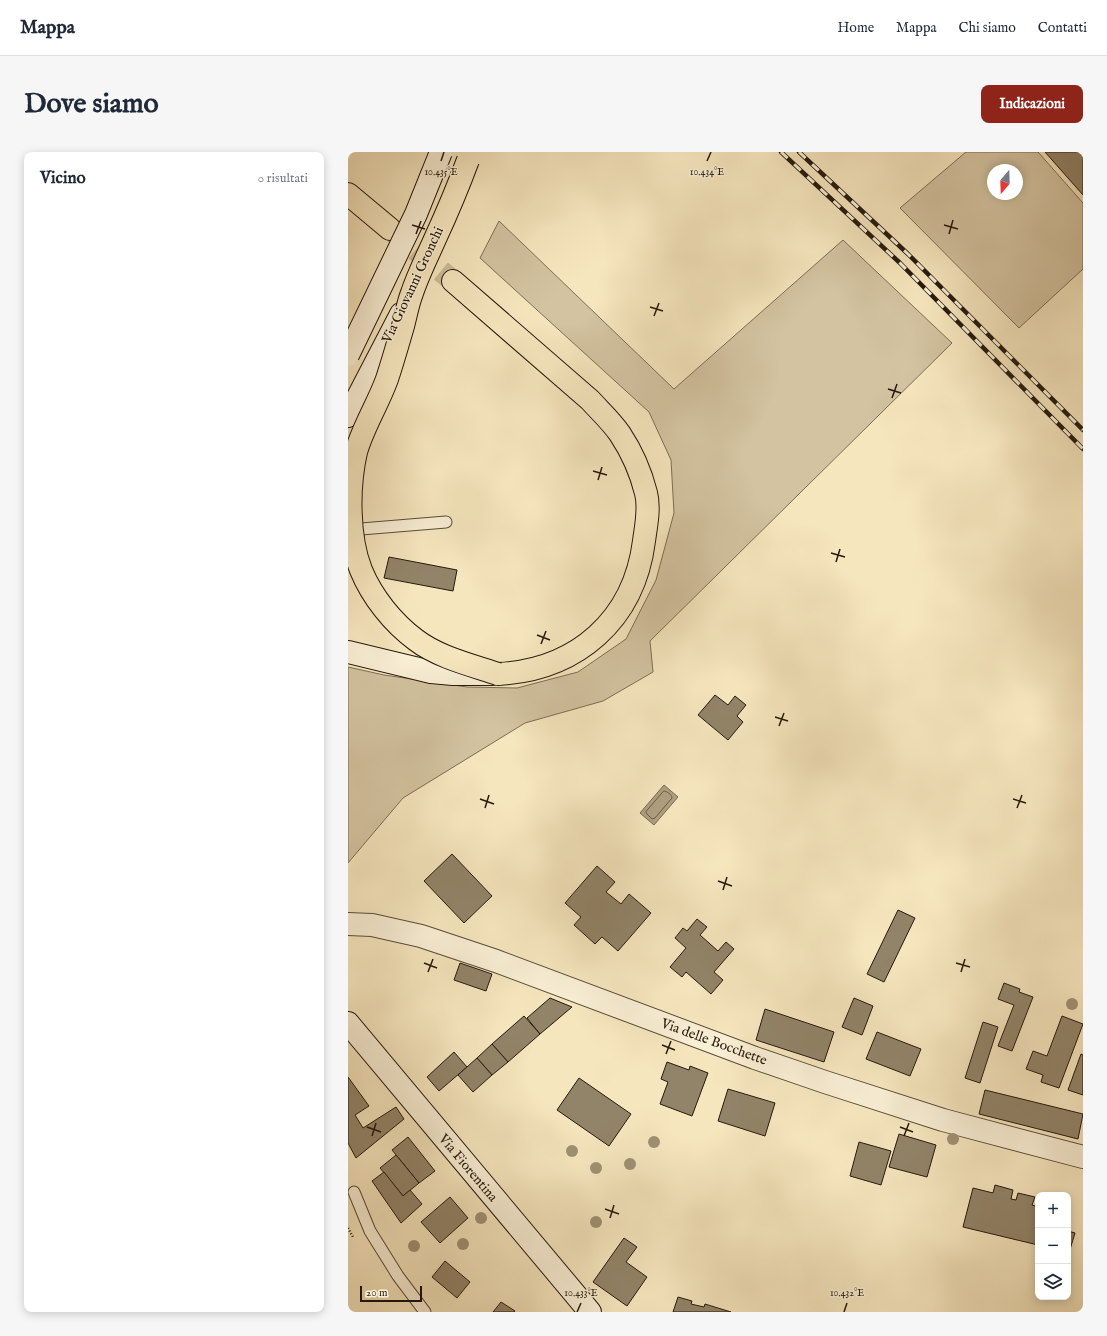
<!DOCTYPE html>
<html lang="it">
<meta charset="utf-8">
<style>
:root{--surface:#fff;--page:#f6f6f7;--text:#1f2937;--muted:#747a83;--line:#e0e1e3;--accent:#8f2418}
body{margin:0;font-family:"IM FELL English",serif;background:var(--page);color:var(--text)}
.controls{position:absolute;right:12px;bottom:12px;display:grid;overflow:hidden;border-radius:8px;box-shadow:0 2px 10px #0003}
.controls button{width:36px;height:36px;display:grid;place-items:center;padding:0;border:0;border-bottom:1px solid var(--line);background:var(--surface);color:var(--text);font:20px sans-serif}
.compass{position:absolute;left:639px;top:12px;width:36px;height:36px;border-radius:50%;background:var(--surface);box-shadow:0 2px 10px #0003;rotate:199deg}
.scale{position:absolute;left:12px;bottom:10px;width:62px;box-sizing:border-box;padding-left:4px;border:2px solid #26190c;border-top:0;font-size:11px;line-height:14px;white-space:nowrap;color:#26190c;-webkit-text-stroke:3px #f9efd5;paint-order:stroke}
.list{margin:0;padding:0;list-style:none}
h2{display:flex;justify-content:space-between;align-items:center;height:52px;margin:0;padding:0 16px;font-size:17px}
h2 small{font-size:13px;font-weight:400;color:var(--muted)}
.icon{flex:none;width:22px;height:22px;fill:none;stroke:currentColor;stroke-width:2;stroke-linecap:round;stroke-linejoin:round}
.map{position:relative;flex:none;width:735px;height:1160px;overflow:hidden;border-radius:8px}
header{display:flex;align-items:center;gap:24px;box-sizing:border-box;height:56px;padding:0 20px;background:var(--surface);border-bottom:1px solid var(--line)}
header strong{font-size:19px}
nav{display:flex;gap:22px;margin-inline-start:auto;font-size:14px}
.intro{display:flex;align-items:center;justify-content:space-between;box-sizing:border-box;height:96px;padding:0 24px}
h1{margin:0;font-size:28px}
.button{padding:10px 18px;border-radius:8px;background:var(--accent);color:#fff;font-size:14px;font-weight:700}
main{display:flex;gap:24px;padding:0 24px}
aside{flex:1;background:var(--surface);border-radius:8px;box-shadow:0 2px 10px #0003}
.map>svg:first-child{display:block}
.green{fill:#d3c3a0;stroke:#7c6e56;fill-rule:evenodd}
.water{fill:#afa081;stroke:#786a52}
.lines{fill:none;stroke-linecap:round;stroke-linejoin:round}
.shore{stroke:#6a5c46;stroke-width:1}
.building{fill:#928469;stroke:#26190c}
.primary-tunnel{stroke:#ccbd9a;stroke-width:22;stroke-dasharray:22 11;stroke-linecap:butt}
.lane-casing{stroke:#5a4c38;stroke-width:13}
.street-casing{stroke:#5a4c38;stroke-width:24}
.secondary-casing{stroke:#26190c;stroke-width:24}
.primary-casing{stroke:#26190c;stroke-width:24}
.path{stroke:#26190c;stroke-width:2.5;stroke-dasharray:1 2;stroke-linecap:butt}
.lane{stroke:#f9efd5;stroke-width:11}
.street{stroke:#f9efd5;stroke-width:22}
.secondary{stroke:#f9efd5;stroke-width:22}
.primary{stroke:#f6e6be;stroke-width:22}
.rail-casing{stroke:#26190c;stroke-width:4.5}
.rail{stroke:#f9efd5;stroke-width:3;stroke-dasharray:9;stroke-linecap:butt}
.secondary-bridge-casing{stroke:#26190c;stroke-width:24;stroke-linecap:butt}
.primary-bridge-casing{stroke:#26190c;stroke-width:24;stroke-linecap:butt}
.secondary-bridge{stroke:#f9efd5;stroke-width:22}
.primary-bridge{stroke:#f6e6be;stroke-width:22}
.tree{fill:#a09174}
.ticks{fill:none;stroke:#26190c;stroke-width:1.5}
.labels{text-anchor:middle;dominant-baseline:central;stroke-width:3;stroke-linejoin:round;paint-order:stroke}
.street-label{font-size:14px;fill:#26190c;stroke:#f9efd5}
.ticks-label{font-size:10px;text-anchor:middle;fill:#26190c;stroke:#f9efd5;stroke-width:3;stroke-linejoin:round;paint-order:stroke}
</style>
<header>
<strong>Mappa</strong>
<nav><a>Home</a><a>Mappa</a><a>Chi siamo</a><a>Contatti</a></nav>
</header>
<div class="intro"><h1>Dove siamo</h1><a class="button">Indicazioni</a></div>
<main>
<aside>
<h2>Vicino<small>0 risultati</small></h2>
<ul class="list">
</ul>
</aside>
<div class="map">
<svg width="735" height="1160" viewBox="0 0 735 1160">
<rect width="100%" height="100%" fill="#f6e6be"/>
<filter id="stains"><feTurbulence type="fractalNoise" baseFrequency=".005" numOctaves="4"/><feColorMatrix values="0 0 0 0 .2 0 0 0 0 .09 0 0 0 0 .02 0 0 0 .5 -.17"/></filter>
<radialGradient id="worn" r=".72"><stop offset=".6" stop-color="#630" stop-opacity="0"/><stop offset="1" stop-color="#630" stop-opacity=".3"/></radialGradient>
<g class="green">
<path d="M 618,0 L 690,0 L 735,51 L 735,117 L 671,176 L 552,56 ZM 645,18 L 669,18 L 669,42 L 645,42 Z"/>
<polygon points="151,69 326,237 495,88 604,191 302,489 305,520 255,549 177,571 55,646 0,711 0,515 36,523 119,535 169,536 230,520 278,487 308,428 326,361 323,308 301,260 132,106"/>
</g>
<polygon class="water" points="316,633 330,645 306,673 292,661"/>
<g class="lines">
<path class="shore" d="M 316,639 C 319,639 324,643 324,646 L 307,666 L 304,667 L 299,662 L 298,660 Z"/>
</g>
<g class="building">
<polygon points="697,0 733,0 735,2 735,43"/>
<polygon points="41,405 109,418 105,439 36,426"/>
<polygon points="367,543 380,553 387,544 398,553 389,564 395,570 380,588 350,563"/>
<polygon points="104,702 144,744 116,771 76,729"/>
<polygon points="249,714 267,730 258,740 273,752 281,742 303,761 270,799 254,785 247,792 226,773 233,765 217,751"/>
<polygon points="550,758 567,766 536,830 519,822"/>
<polygon points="349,767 359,775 352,783 370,799 378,790 386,797 366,820 375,828 363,842 338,820 334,825 322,815 338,796 327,786 335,776 339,779"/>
<polygon points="112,811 144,822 138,839 106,828"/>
<polygon points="656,831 672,837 671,840 685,845 664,899 650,894 666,853 650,847"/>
<polygon points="202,846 224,855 192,882 179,866"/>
<polygon points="506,846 525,854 514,883 494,875"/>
<polygon points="417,857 486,880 476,910 408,888"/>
<polygon points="176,864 192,882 160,910 144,892"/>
<polygon points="714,864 735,872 711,936 693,930 695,923 678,917 685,899 699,904"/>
<polygon points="635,870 650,875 632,931 617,926"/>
<polygon points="529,880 573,897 562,924 518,907"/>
<polygon points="144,892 160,910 144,923 129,906"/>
<polygon points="106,900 119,915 91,939 79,925"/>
<polygon points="733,902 735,903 735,943 720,938"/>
<polygon points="129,906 144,923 125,940 110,923"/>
<polygon points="319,910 341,918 342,914 360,921 344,964 312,952 320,930 313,927"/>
<polygon points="0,925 21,954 7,963 15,976 48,955 56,967 8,1006 0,991"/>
<polygon points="231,926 283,962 261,994 209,958"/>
<polygon points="380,937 427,951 417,984 370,969"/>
<polygon points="637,938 735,962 730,987 631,962"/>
<polygon points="551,982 588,993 579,1025 541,1015"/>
<polygon points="60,985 87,1019 71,1031 44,998"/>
<polygon points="511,990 543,999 533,1033 502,1024"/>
<polygon points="48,1003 71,1031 55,1044 32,1016"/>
<polygon points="36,1020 55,1044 62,1038 74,1052 53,1071 24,1029"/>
<polygon points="647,1033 665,1038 663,1047 668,1048 670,1041 687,1045 684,1053 690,1055 690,1093 615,1075 625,1036 645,1041"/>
<polygon points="102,1045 120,1066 92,1091 73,1070"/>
<polygon points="720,1079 727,1081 720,1104"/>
<polygon points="276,1086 289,1095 278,1110 299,1125 279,1154 245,1130"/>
<polygon points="97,1109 122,1130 109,1146 84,1125"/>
<polygon points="330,1145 344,1149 343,1152 356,1155 357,1152 383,1160 325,1160"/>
<polygon points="153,1150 167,1159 166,1160 145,1160"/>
</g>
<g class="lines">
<polyline class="primary-tunnel" points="42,77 105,129"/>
<defs>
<g id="lane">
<polyline points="13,377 98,370"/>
<polyline points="6,1040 22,1079 50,1124 77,1160"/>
</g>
<polyline id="street" points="0,772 24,773 73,784 148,809 407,906 477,930 595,968 735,1005"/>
<g id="secondary">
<polyline points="0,264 53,162"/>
<polyline points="0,500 83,520 105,522 144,522"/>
<polyline points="0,871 242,1160"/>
</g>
<g id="primary">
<polyline points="0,42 42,77"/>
<path d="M 105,129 L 242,248 C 252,259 264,270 272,282 C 284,300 293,321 298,341 C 302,356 298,374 296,389 C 286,468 229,518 150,522"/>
</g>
</defs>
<use href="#lane" class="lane-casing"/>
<use href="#street" class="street-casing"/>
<use href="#secondary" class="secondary-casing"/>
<use href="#primary" class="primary-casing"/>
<polyline class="path" points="0,1076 5,1085"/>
<use href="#lane" class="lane"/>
<use href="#street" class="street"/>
<use href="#secondary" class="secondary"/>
<use href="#primary" class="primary"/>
<defs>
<g id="rail">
<polyline points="433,0 552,111 735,297"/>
<polyline points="451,0 560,102 735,278"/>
</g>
</defs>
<use href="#rail" class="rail-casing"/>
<use href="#rail" class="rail"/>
<defs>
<polyline id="secondary-bridge" points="0,203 68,62 93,0"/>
<path id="primary-bridge" d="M 120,8 C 110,35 99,61 87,87 C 79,105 70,123 64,141 C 60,151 58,163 55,174 C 50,191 45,209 39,227 C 30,252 15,275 8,300 C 0,335 0,385 13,418 C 24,445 45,471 68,488 C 90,505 123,513 150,522"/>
</defs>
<use href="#secondary-bridge" class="secondary-bridge-casing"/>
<use href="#primary-bridge" class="primary-bridge-casing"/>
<use href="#secondary-bridge" class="secondary-bridge"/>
<use href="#primary-bridge" class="primary-bridge"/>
</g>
<g class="tree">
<circle cx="724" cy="852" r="6"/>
<circle cx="605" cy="987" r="6"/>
<circle cx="306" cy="990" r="6"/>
<circle cx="224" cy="999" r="6"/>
<circle cx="282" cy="1012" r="6"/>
<circle cx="248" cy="1016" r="6"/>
<circle cx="133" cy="1066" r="6"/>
<circle cx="248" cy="1070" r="6"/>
<circle cx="115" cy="1092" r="6"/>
<circle cx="66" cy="1094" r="6"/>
</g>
<path class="ticks" d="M 93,9 L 96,0M 359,9 L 363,0M 64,73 L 77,77M 596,73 L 610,77M 68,82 L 73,69M 601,82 L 605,68M 302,155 L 315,159M 306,164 L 311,151M 540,237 L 553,241M 544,246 L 549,232M 245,319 L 259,323M 250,328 L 254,315M 483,401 L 497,405M 488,410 L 492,397M 189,483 L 202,488M 193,492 L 198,479M 427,565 L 440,569M 431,574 L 436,561M 132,647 L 146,652M 665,647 L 678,651M 137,656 L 141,643M 669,656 L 674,643M 370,729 L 384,734M 375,738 L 379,725M 76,811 L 89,816M 608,811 L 622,815M 80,820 L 85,807M 613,820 L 617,807M 314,893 L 327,898M 318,902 L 323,889M 19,975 L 33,980M 552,975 L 565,980M 24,984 L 28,971M 556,984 L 561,971M 257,1057 L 271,1062M 262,1066 L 266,1053M 229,1160 L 233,1151M 496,1160 L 499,1151"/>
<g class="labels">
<g class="street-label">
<text transform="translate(65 133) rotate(-65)">Via Giovanni Gronchi</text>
<text transform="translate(366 890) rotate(20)">Via delle Bocchette</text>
<text transform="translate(120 1016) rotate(50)">Via Fiorentina</text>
</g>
</g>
<g class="ticks-label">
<text x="359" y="23">10.434°E</text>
<text x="93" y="23">10.435°E</text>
<text x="233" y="1144">10.433°E</text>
<text x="499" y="1144">10.432°E</text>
</g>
<rect width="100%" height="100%" filter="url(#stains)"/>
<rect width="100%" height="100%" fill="url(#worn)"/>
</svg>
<div class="controls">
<button>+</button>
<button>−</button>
<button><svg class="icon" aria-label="layers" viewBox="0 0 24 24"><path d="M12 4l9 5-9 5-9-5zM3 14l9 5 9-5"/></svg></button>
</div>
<svg class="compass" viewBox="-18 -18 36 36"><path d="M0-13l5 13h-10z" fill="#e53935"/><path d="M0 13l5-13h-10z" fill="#747a83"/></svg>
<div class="scale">20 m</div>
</div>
</main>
